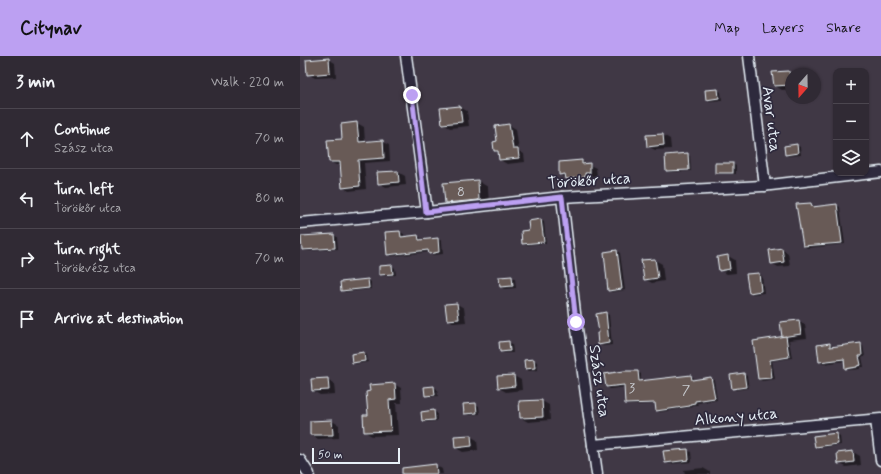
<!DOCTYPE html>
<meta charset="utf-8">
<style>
:root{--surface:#302a34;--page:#38323c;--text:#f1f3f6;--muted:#a8a7ac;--line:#4b464f;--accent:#bca0f2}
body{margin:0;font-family:Mynerve,sans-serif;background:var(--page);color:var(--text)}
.controls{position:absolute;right:12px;top:12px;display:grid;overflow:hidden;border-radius:8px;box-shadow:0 1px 3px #0004}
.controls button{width:36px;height:36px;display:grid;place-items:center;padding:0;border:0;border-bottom:1px solid var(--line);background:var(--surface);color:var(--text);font:20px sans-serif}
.compass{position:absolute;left:485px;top:12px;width:36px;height:36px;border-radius:50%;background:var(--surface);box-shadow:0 1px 3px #0004;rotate:200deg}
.scale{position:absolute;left:12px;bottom:10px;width:88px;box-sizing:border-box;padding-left:4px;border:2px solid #e8f1f8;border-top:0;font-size:11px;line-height:14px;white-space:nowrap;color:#e8f1f8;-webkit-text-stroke:3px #2f2a3d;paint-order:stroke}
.stop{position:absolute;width:12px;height:12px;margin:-9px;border:3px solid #bca0f2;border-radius:50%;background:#fff}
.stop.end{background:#bca0f2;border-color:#fff;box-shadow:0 1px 4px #0008}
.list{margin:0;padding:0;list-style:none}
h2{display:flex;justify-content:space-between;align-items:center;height:52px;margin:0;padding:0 16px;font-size:17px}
h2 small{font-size:13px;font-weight:400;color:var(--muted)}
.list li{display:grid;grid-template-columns:26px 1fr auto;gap:12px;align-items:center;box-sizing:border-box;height:60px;padding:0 16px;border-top:1px solid var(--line)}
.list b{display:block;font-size:15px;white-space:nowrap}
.list p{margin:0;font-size:13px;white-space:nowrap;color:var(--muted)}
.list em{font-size:13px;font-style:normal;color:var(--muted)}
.icon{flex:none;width:22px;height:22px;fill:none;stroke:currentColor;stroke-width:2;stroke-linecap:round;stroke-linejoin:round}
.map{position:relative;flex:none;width:581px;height:418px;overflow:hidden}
header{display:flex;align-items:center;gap:24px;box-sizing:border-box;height:56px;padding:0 20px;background:var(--accent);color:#111}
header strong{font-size:19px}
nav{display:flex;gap:22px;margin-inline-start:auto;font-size:14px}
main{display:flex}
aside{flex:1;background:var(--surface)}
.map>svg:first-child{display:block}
.shadow{fill:#0007}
.building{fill:#685a57;stroke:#e8f1f8}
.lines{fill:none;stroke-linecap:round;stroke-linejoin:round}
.minor-casing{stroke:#e8f1f8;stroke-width:13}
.minor{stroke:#2f2a3d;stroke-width:10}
.route{stroke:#bca0f2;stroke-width:5}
.labels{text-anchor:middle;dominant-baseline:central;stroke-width:3.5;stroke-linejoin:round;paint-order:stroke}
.number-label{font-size:14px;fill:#c8cbd0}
.street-label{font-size:16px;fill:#e8f1f8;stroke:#2f2a3d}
</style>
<header>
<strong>Citynav</strong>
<nav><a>Map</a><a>Layers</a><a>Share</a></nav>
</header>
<main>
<aside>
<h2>3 min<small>Walk · 220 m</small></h2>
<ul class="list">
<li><svg class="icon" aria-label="ahead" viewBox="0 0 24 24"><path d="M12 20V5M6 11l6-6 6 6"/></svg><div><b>Continue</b><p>Szász utca</p></div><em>70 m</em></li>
<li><svg class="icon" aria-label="left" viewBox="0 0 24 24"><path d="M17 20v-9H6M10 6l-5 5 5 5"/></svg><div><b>Turn left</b><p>Törökőr utca</p></div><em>80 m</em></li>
<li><svg class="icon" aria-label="right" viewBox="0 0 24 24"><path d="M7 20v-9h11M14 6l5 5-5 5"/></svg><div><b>Turn right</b><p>Törökvész utca</p></div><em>70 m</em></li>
<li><svg class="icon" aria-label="arrive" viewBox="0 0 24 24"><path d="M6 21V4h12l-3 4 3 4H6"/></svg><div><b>Arrive at destination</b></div></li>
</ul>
</aside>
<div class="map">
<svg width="581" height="418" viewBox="0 0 581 418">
<rect width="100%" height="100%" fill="#403845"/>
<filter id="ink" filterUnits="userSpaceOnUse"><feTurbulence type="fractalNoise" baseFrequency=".025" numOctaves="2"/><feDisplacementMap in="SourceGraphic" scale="8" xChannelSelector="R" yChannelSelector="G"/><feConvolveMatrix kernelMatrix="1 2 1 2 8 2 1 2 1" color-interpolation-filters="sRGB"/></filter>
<g filter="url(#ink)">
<g class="shadow">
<polygon points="28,3 35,7 36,21 15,22 8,18"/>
<polygon points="489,16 493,18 491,18 491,33 482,34 475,30 473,17"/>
<polygon points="418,34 421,36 422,44 410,45 407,43 406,35"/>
<polygon points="160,51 167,55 169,70 150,72 143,68 142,53"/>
<polygon points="57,67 64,71 65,87 83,86 89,89 90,105 64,107 66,133 49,135 43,131 41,109 36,109 30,106 43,84 42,69"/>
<polygon points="209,69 216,73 219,95 224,98 225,106 207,108 200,104 199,97 195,95 198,86 196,71"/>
<polygon points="363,79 370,83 371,93 355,94 348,90"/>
<polygon points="497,89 500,91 501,99 489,100 486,99"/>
<polygon points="387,98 390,100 391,115 370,116 367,115"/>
<polygon points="281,105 296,112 297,120 291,120 292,125 273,126 260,118"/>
<polygon points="433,108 436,110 436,118 419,118 416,116"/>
<polygon points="98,116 105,120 106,129 86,131 79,127 78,117"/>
<polygon points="178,125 188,131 189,149 156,152 146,146"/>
<polygon points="511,148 514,150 515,152 537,149 540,151 545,188 507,192 503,190"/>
<polygon points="241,164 244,166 246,187 227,189 223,188 230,175"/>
<polygon points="100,176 104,178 104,182 118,180 122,183 122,184 138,183 142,185 143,198 133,199 129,196 92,200 88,198"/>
<polygon points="34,179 37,181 38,193 6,195 3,194"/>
<polygon points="481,193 488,197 490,210 478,211 472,207"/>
<polygon points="317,195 320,197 325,234 312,236 309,234 305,197"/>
<polygon points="428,200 435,204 436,217 427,218 420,214"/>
<polygon points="355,204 362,208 364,225 352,227 345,223"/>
<polygon points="92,210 95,212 96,219 83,220 80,218"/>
<polygon points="459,218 462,220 464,237 453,238 450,236"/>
<polygon points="212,221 215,223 216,232 204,233 201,231 200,222"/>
<polygon points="68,224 71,226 71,233 45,236 42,234"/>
<polygon points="157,248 164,252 166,266 154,267 148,263"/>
<polygon points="306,257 309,259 312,289 303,290 299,288 300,278"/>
<polygon points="498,265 505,269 507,282 489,284 492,302 472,305 475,323 462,325 459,323 454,285 486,281 483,280"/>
<polygon points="209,286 212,288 213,297 204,297 201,296"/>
<polygon points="529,288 533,290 533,292 560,288 563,290 565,301 562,301 564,311 560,311 560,313 549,314 546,312 545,305 523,308 520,306"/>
<polygon points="64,297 67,299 68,306 56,308 53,306"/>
<polygon points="234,304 237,306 238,314 229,315 226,313"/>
<polygon points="338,316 341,318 341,326 391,320 394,322 394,324 411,322 414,324 417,344 397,347 398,349 393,349 393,351 360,356 357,354 356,348 329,349 326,348 325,331 310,333 307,331"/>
<polygon points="444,318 447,320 449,332 436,334 433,332"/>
<polygon points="214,320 221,324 222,334 206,336 199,332"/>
<polygon points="27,323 34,327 35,338 20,339 13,335"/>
<polygon points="94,328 101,332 102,347 96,347 98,379 72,380 65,376 69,360"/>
<polygon points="125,331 134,331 137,333 138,340 129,341 126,339"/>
<polygon points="242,345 249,349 250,364 228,366 221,362"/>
<polygon points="176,348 179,350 180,358 168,359 165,357"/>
<polygon points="133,355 137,357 137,365 126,366 123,365"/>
<polygon points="32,365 39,369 39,382 18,383 11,379"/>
<polygon points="537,378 540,380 541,389 519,392 516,391"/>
<polygon points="170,380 177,384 178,394 163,396 156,392"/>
<polygon points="388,394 391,396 392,406 369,408 366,406"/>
<polygon points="553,396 560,400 561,409 546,411 539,407"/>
<polygon points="135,409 142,413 143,418 120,418"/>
<polygon points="403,412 410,416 410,418 385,418 384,414"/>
</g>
<g class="building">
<polygon points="29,2 30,17 7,19 6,4"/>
<polygon points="489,15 491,29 474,30 472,16"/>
<polygon points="418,33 419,42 406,44 405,34"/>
<polygon points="160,50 162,66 142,68 140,52"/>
<polygon points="57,66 59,86 83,84 84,102 58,104 60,130 42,132 40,106 29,106 27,84 42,83 41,68"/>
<polygon points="209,68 213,93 218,93 219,102 199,104 198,95 194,95 193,86 197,85 195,70"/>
<polygon points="363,78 364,89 347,91 346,79"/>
<polygon points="497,88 498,97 485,99 484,90"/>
<polygon points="388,97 389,114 366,115 365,99"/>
<polygon points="282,104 282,108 290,107 290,117 285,117 285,121 266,123 265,118 259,119 259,106"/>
<rect x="415" y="107" width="18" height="10"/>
<polygon points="98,115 99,126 78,128 77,116"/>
<polygon points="178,124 179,144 145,147 143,127"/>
<polygon points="511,147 512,151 537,148 542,187 503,190 496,148"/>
<polygon points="241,163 244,186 222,188 221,175 229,174 228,165"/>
<polygon points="100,175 101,181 118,179 119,184 138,182 139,196 129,198 128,194 87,199 85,176"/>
<polygon points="34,178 35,192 2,194 1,180"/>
<polygon points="482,192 484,206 471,208 469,194"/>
<polygon points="317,194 322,233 308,235 304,196"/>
<polygon points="428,199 430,213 419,215 417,201"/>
<polygon points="355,203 358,222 344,224 341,204"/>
<polygon points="92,209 93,218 79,219 79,210"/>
<polygon points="459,217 461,235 449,237 446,218"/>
<polygon points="212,220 213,230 200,231 199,221"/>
<polygon points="68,223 69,232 41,235 40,226"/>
<polygon points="157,247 159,263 147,264 145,248"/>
<polygon points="306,256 309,287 298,289 297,277 299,277 296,258"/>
<polygon points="499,264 501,278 482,281 480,266"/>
<polygon points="486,280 489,301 470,304 472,322 458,323 453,285"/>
<polygon points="209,285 210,295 200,296 199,286"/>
<polygon points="530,287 530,291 561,287 562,300 559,300 561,309 557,310 557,311 545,313 544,303 519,306 517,289"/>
<polygon points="64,296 65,305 52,307 51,298"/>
<polygon points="234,303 235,312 225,313 224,304"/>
<polygon points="324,315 338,315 339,325 391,319 392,324 411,321 415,342 395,345 395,347 390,348 390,350 356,355 355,347 325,348 324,329 306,331 304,318"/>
<polygon points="444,317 446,331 432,333 430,319"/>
<polygon points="214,319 215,330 198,332 197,320"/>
<polygon points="28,322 29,334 12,335 11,323"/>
<polygon points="95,327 96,343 89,344 91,375 64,376 63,359 68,359 66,336 70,335 69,329"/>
<polygon points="134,330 135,339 125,340 124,331"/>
<polygon points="242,344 243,361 220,362 219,345"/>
<polygon points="176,347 177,357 164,358 163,348"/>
<polygon points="134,354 135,364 122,365 121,356"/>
<polygon points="32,364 33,379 10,379 10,365"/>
<polygon points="537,377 538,388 515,391 513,380"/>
<polygon points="171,379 172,390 155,392 154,380"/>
<polygon points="388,393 389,404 365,407 363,395"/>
<polygon points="553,395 554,406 538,408 537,397"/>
<polygon points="136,408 137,418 102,418 102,412"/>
</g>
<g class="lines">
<defs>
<g id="minor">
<polyline points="106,0 127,156"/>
<polyline points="449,0 465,130"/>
<polyline points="262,141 276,266 297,418"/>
<polyline points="0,167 127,156 262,141 462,130 581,116"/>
<polyline points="576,364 581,404"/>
<polyline points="293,389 581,363"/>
<polyline points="0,404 9,418"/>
</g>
</defs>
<use href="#minor" class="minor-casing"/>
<use href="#minor" class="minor"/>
</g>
</g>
<g class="lines" filter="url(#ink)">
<polyline class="route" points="112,39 126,156 262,141 276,266"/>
</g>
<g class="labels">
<g class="number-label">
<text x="161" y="136">8</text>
<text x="332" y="332">3</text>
<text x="386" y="334">7</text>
</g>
<g class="street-label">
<text transform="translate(471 63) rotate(83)">Avar utca</text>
<text transform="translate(289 125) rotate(-4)">Törökőr utca</text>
<text transform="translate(299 325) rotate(82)">Szász utca</text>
<text transform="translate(436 361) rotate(-5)">Alkony utca</text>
</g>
</g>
</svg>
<div class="controls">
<button>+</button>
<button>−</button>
<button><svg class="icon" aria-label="layers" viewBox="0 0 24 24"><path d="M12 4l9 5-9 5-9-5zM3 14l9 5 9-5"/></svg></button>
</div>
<svg class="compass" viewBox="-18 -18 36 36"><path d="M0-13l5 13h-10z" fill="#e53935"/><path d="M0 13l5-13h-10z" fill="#a8a7ac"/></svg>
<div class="scale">50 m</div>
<div class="stop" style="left:276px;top:266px"></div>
<div class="stop end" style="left:112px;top:39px"></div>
</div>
</main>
